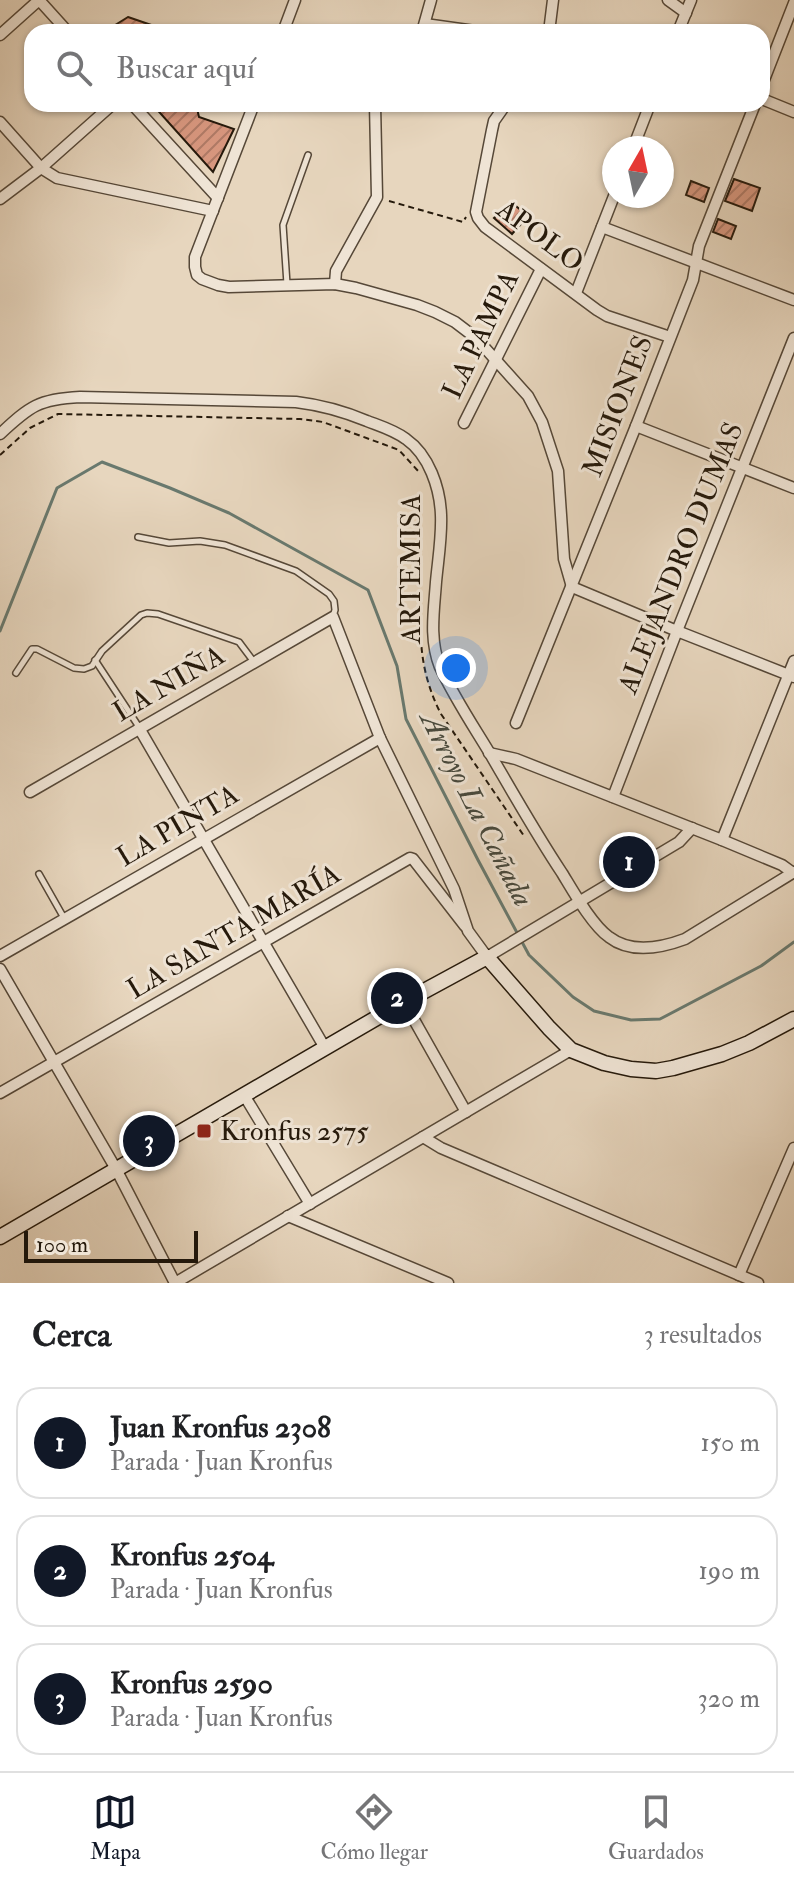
<!DOCTYPE html>
<html lang="es">
<meta charset="utf-8">
<style>
:root{--surface:#fff;--page:#f2f2f2;--text:#202124;--muted:#757577;--line:#e0e0e0;--accent:#111827}
body{margin:0;font-family:"IM FELL Double Pica",serif;background:var(--page);color:var(--text)}
.compass{position:absolute;left:602px;top:136px;width:72px;height:72px;border-radius:50%;background:var(--surface);box-shadow:0 2px 6px #0004;rotate:9deg}
.scale{position:absolute;left:24px;bottom:20px;width:174px;box-sizing:border-box;padding-left:8px;border:4px solid #25190b;border-top:0;font-size:22px;line-height:28px;white-space:nowrap;color:#25190b;-webkit-text-stroke:6px #efe4d5;paint-order:stroke}
.you{position:absolute;left:456px;top:668px;width:28px;height:28px;margin:-20px;border:6px solid #fff;border-radius:50%;background:#1a73e8;box-shadow:0 0 0 12px #1a73e833}
.badge{display:grid;place-items:center;width:52px;height:52px;border-radius:50%;background:var(--accent);color:#fff;font-size:26px;font-weight:700}
.pin{position:absolute;translate:-50% -50%;border:4px solid #fff;box-shadow:0 2px 8px #0006}
.list{margin:0;padding:0;list-style:none}
h2{display:flex;justify-content:space-between;align-items:center;height:104px;margin:0;padding:0 32px;font-size:34px}
h2 small{font-size:26px;font-weight:400;color:var(--muted)}
.list li{display:grid;grid-template-columns:52px 1fr auto;gap:24px;align-items:center;box-sizing:border-box;height:112px;margin:0 16px 16px;padding:0 16px;border:2px solid var(--line);border-radius:24px}
.list b{display:block;font-size:30px;white-space:nowrap}
.list p{margin:0;font-size:26px;white-space:nowrap;color:var(--muted)}
.list em{font-size:26px;font-style:normal;color:var(--muted)}
.icon{flex:none;width:44px;height:44px;fill:none;stroke:currentColor;stroke-width:2;stroke-linecap:round;stroke-linejoin:round}
.map{position:relative;flex:none;width:794px;height:1283px;overflow:hidden}
.search{position:absolute;background:var(--surface);box-shadow:0 2px 6px #0004;left:24px;right:24px;top:24px;height:88px;display:flex;align-items:center;gap:20px;box-sizing:border-box;padding:0 28px;border-radius:24px;color:var(--muted);font-size:30px}
.sheet{height:488px;background:var(--surface)}
nav{display:flex;justify-content:space-around;align-items:center;box-sizing:border-box;height:112px;border-top:2px solid var(--line);background:var(--surface);font-size:22px;color:var(--muted)}
nav a{display:grid;justify-items:center;gap:4px}
nav .on{color:var(--accent)}
.map>svg:first-child{display:block}
.lines{fill:none;stroke-linecap:round;stroke-linejoin:round}
.stream{stroke:#69796e;stroke-width:3}
.building{fill:url(#building-hatch);stroke:#25190b;stroke-width:2}
.lane-casing{stroke:#564838;stroke-width:8}
.street-casing{stroke:#564838;stroke-width:13}
.secondary-casing{stroke:#25190b;stroke-width:17}
.path{stroke:#25190b;stroke-width:2;stroke-dasharray:6 4;stroke-linecap:butt}
.lane{stroke:#efe4d5;stroke-width:5}
.street{stroke:#efe4d5;stroke-width:10}
.secondary{stroke:#efe4d5;stroke-width:14}
.poi-dot{fill:#8f2418;stroke:#efe4d5;stroke-width:3}
.labels{text-anchor:middle;dominant-baseline:central;stroke-width:6;stroke-linejoin:round;paint-order:stroke}
.street-label{font-size:28px;fill:#25190b;stroke:#efe4d5}
.poi-label{font-size:28px;fill:#25190b;stroke:#efe4d5;text-anchor:start}
.water-label{font-size:30px;font-style:italic;fill:#47493d;stroke:#efe4d5}
</style>
<div class="map">
<svg width="794" height="1283" viewBox="0 0 794 1283">
<defs>
<pattern id="building-hatch" width="6" height="6" patternUnits="userSpaceOnUse" patternTransform="scale(2)"><rect width="6" height="6" fill="#d8977f"/><path d="M-1 1l2-2M0 6l6-6M5 7l2-2" fill="none" stroke="#af7a66"/></pattern>
</defs>
<rect width="100%" height="100%" fill="#e7d6be"/>
<filter id="stains"><feTurbulence type="fractalNoise" baseFrequency=".0025" numOctaves="4"/><feColorMatrix values="0 0 0 0 .2 0 0 0 0 .09 0 0 0 0 .02 0 0 0 .5 -.17"/></filter>
<radialGradient id="worn" r=".72"><stop offset=".6" stop-color="#630" stop-opacity="0"/><stop offset="1" stop-color="#630" stop-opacity=".3"/></radialGradient>
<g class="lines">
<polyline class="stream" points="0,631 57,488 102,462 170,488 229,513 368,590 397,666 406,719 478,860 529,955 573,997 594,1011 631,1020 660,1019 761,966 794,942"/>
</g>
<g class="building">
<polygon points="128,17 166,30 166,32 104,32"/>
<polygon points="152,104 196,104 199,117 234,129 213,172"/>
<polygon points="734,179 760,188 752,211 725,201"/>
<polygon points="691,181 709,188 704,202 686,195"/>
<polygon points="511,202 528,216 512,234 494,218"/>
<polygon points="718,219 736,226 731,239 713,232"/>
</g>
<g class="lines">
<defs>
<g id="lane">
<polyline points="287,284 283,225 308,155"/>
<polyline points="138,537 169,543 200,541 225,545 296,571 329,594 334,601 335,610 333,616"/>
<polyline points="95,660 139,727"/>
<polyline points="16,673 32,649 37,649 74,668 84,669 92,666 102,651 141,615 147,613 158,614 239,642 254,662"/>
<polyline points="39,874 64,918"/>
</g>
<g id="street">
<polyline points="668,0 686,13"/>
<polyline points="425,24 482,32"/>
<polyline points="283,32 295,0"/>
<polyline points="422,32 431,0"/>
<polyline points="549,32 553,0"/>
<polyline points="678,32 691,0"/>
<polyline points="0,35 39,0 68,32"/>
<polyline points="762,85 794,3"/>
<polyline points="762,99 794,112"/>
<polyline points="132,104 218,198"/>
<polyline points="254,104 195,257 195,267 197,275 202,279 218,285 229,287 335,284 356,288 417,305 435,312 455,322 476,338 528,396 542,422 558,471 564,559 572,587"/>
<polyline points="506,104 494,121 492,130 476,212 478,218 485,227 597,310 607,316 670,337"/>
<polyline points="0,122 41,168 57,178 213,211"/>
<polyline points="633,148 650,104"/>
<polyline points="0,199 41,168 113,104"/>
<polyline points="602,227 794,300"/>
<polyline points="335,284 336,271 377,197 375,104"/>
<polyline points="576,293 614,196"/>
<polyline points="464,423 541,269"/>
<polyline points="636,426 794,488"/>
<path d="M 0,434 C 30,406 39,399 80,397 L 296,402 C 321,405 343,411 367,421 C 380,426 394,430 406,439 C 429,455 440,488 441,515 C 442,537 438,560 436,582 C 434,611 429,639 440,667 C 454,697 472,724 489,752 C 513,793 536,834 562,873 C 573,891 592,925 609,937 C 631,954 661,948 685,939 L 794,872"/>
<polyline points="572,587 677,631 794,677"/>
<polyline points="516,723 636,426 693,280 699,246 755,104"/>
<polyline points="139,728 325,1048"/>
<polyline points="489,753 516,759 722,840 782,865 793,873"/>
<polyline points="30,792 333,617 380,738 454,889 468,931 487,957 679,842 692,828"/>
<polyline points="613,797 677,631 794,338"/>
<polyline points="722,840 794,661"/>
<polyline points="0,956 380,738"/>
<polyline points="0,969 116,1169 175,1283"/>
<polyline points="404,1002 466,1112"/>
<polyline points="0,1093 410,858 413,859 465,926"/>
<polyline points="244,1095 310,1204"/>
<polyline points="423,1137 441,1148 758,1283"/>
<polyline points="288,1216 448,1283"/>
<polyline points="739,1275 794,1148"/>
<polyline points="175,1283 571,1050"/>
</g>
<polyline id="secondary" points="0,1237 404,1002 487,957 549,1028 571,1050 604,1063 631,1069 656,1071 673,1068 722,1054 749,1043 794,1019"/>
</defs>
<use href="#lane" class="lane-casing"/>
<use href="#street" class="street-casing"/>
<use href="#secondary" class="secondary-casing"/>
<g class="path">
<polyline points="389,201 463,222 466,217"/>
<polyline points="0,455 30,428 58,414 300,419 323,422 399,450 419,472"/>
<path d="M 421,627 C 420,657 427,687 441,714 L 524,836"/>
</g>
<use href="#lane" class="lane"/>
<use href="#street" class="street"/>
<use href="#secondary" class="secondary"/>
</g>
<rect class="poi-dot" x="196" y="1123" width="16" height="16" rx="4"/>
<g class="labels">
<g class="street-label">
<text transform="translate(540 236) rotate(37)">APOLO</text>
<text transform="translate(481 335) rotate(-64)">LA PAMPA</text>
<text transform="translate(618 406) rotate(-69)">MISIONES</text>
<text transform="translate(681 558) rotate(-68)">ALEJANDRO DUMAS</text>
<text transform="translate(411 569) rotate(-90)">ARTEMISA</text>
<text transform="translate(169 684) rotate(-30)">LA NIÑA</text>
<text transform="translate(178 826) rotate(-30)">LA PINTA</text>
<text transform="translate(234 932) rotate(-30)">LA SANTA MARÍA</text>
</g>
<g class="poi-label">
<text x="220" y="1131">Kronfus 2575</text>
</g>
<g class="water-label">
<text transform="translate(477 809) rotate(63)">Arroyo La Cañada</text>
</g>
</g>
<rect width="100%" height="100%" filter="url(#stains)"/>
<rect width="100%" height="100%" fill="url(#worn)"/>
</svg>
<svg class="compass" viewBox="-18 -18 36 36"><path d="M0-13l5 13h-10z" fill="#e53935"/><path d="M0 13l5-13h-10z" fill="#757577"/></svg>
<div class="scale">100 m</div>
<div class="you"></div>
<div class="pin badge" style="left:629px;top:862px">1</div>
<div class="pin badge" style="left:397px;top:998px">2</div>
<div class="pin badge" style="left:149px;top:1141px">3</div>
<div class="search"><svg class="icon" aria-label="search" viewBox="0 0 24 24"><circle cx="10" cy="10" r="6"/><path d="M15 15l6 6"/></svg>Buscar aquí</div>
</div>
<section class="sheet">
<h2>Cerca<small>3 resultados</small></h2>
<ul class="list">
<li><span class="badge">1</span><div><b>Juan Kronfus 2308</b><p>Parada · Juan Kronfus</p></div><em>150 m</em></li>
<li><span class="badge">2</span><div><b>Kronfus 2504</b><p>Parada · Juan Kronfus</p></div><em>190 m</em></li>
<li><span class="badge">3</span><div><b>Kronfus 2590</b><p>Parada · Juan Kronfus</p></div><em>320 m</em></li>
</ul>
</section>
<nav>
<a class="on"><svg class="icon" aria-label="map" viewBox="0 0 24 24"><path d="M3 6l6-2 6 2 6-2v14l-6 2-6-2-6 2zM9 4v14M15 6v14"/></svg>Mapa</a>
<a><svg class="icon" aria-label="directions" viewBox="0 0 24 24"><path d="M12 3l9 9-9 9-9-9zM9 14v-3h6M13 9l2 2-2 2"/></svg>Cómo llegar</a>
<a><svg class="icon" aria-label="saved" viewBox="0 0 24 24"><path d="M7 4h10v16l-5-4-5 4z"/></svg>Guardados</a>
</nav>
